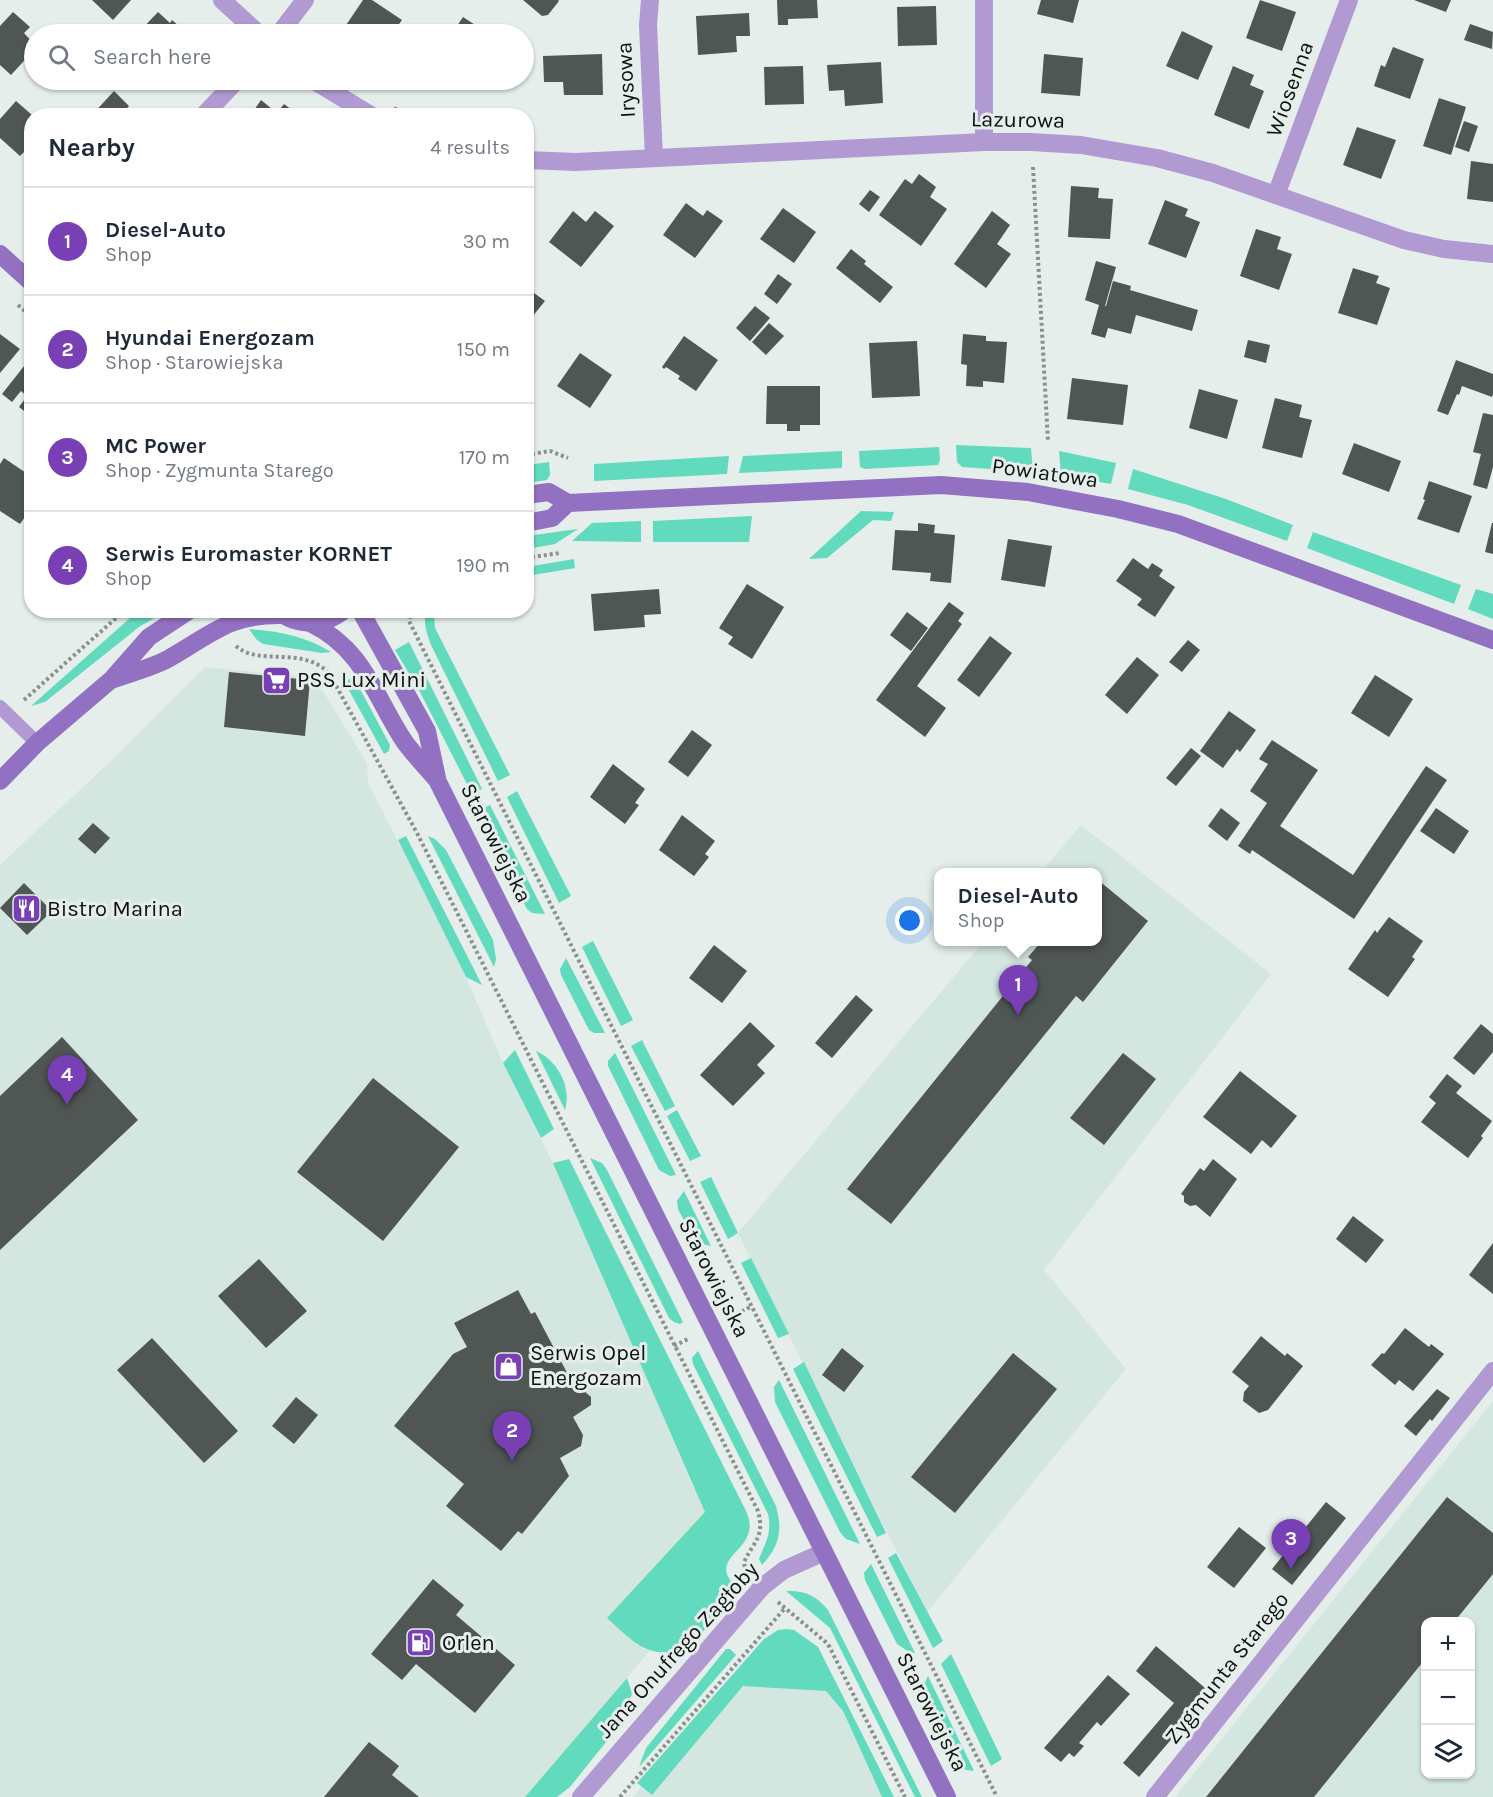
<!DOCTYPE html>
<meta charset="utf-8">
<style>
:root{--surface:#fff;--page:#f6f6f7;--text:#1f2937;--muted:#747a83;--line:#e0e1e3;--accent:#7940b6}
body{margin:0;font-family:Karla,sans-serif;background:var(--page);color:var(--text)}
.controls{position:absolute;right:18px;bottom:18px;display:grid;overflow:hidden;border-radius:12px;box-shadow:0 2px 4px #0004}
.controls button{width:54px;height:54px;display:grid;place-items:center;padding:0;border:0;border-bottom:2px solid var(--line);background:var(--surface);color:var(--text);font:30px sans-serif}
.you{position:absolute;left:910px;top:921px;width:21px;height:21px;margin:-15px;border:4px solid #fff;border-radius:50%;background:#1a73e8;box-shadow:0 0 0 9px #1a73e833}
.badge{display:grid;place-items:center;width:39px;height:39px;border-radius:50%;background:var(--accent);color:#fff;font-size:20px;font-weight:700}
.pin{position:absolute;translate:-50% -50px;filter:drop-shadow(0 2px 3px #0008)}
.pin::after{content:'';position:absolute;top:32px;width:21px;height:18px;background:inherit;clip-path:polygon(0 0,100% 0,50% 100%)}
.popup{position:absolute;left:934px;top:868px;width:168px;height:78px;box-sizing:border-box;display:grid;place-content:center;border-radius:12px;background:var(--surface);filter:drop-shadow(0 2px 4px #0005);font-size:20px;white-space:nowrap;color:var(--muted)}
.popup b{font-size:22px;color:var(--text)}
.popup::after{content:'';position:absolute;left:50%;top:100%;margin-left:-12px;border:12px solid transparent;border-top-color:var(--surface)}
.list{margin:0;padding:0;list-style:none}
h2{display:flex;justify-content:space-between;align-items:center;height:78px;margin:0;padding:0 24px;font-size:26px}
h2 small{font-size:20px;font-weight:400;color:var(--muted)}
.list li{display:grid;grid-template-columns:39px 1fr auto;gap:18px;align-items:center;box-sizing:border-box;height:108px;padding:0 24px;border-top:2px solid var(--line)}
.list b{display:block;font-size:22px;white-space:nowrap}
.list p{margin:0;font-size:20px;white-space:nowrap;color:var(--muted)}
.list em{font-size:20px;font-style:normal;color:var(--muted)}
.icon{flex:none;width:33px;height:33px;fill:none;stroke:currentColor;stroke-width:2;stroke-linecap:round;stroke-linejoin:round}
.map{position:relative;flex:none;width:1493px;height:1797px;overflow:hidden}
.search{position:absolute;background:var(--surface);box-shadow:0 2px 4px #0004;left:24px;top:24px;width:510px;height:66px;display:flex;align-items:center;gap:15px;box-sizing:border-box;padding:0 21px;border-radius:33px;color:var(--muted);font-size:22px}
.panel{position:absolute;background:var(--surface);box-shadow:0 2px 4px #0004;left:24px;top:108px;width:510px;height:510px;border-radius:24px}
.map>svg:first-child{display:block}
.built{fill:#d4e6e0;fill-rule:evenodd}
.green{fill:#61dabd}
.building{fill:#4f5654}
.lines{fill:none;stroke-linecap:round;stroke-linejoin:round}
.path{stroke:#89908d;stroke-width:4;stroke-dasharray:3 3;stroke-linecap:butt}
.lane{stroke:#b09ad1;stroke-width:14}
.street{stroke:#b09ad1;stroke-width:18}
.secondary{stroke:#9371c2;stroke-width:18}
.labels{text-anchor:middle;dominant-baseline:central;stroke-width:6;stroke-linejoin:round;paint-order:stroke}
.street-label{font-size:22px;fill:#0d100f;stroke:#e5eeeb}
.poi-label{font-size:22px;fill:#0d100f;stroke:#e5eeeb;text-anchor:start}
</style>
<div class="map">
<svg width="1493" height="1797" viewBox="0 0 1493 1797">
<rect width="100%" height="100%" fill="#e5eeeb"/>
<g class="built">
<polygon points="205,667 315,678 367,763 368,782 466,977 503,1063 740,1540 649,1652 525,1797 0,1797 0,865 116,756"/>
<polygon points="1081,825 1271,974 1044,1270 1126,1369 927,1612 738,1233 983,942 1098,942 1098,872 1041,872"/>
<path d="M 1493,1401 L 1493,1797 L 1175,1797 ZM 1426,1622 L 1470,1622 L 1470,1774 L 1426,1774 Z"/>
<polygon points="743,1686 826,1691 843,1711 882,1797 633,1797 641,1787 652,1795"/>
</g>
<g class="green">
<polygon points="956,445 1031,448 1033,472 962,467 957,462"/>
<polygon points="939,447 940,460 938,465 865,469 860,467 859,451"/>
<polygon points="842,451 842,468 739,473 743,456"/>
<polygon points="1059,451 1116,463 1111,484 1061,475"/>
<polygon points="729,456 727,474 594,481 594,464"/>
<polygon points="549,462 550,475 547,480 527,483 527,465"/>
<polygon points="1133,469 1226,499 1293,525 1287,541 1188,505 1128,489"/>
<polygon points="861,511 894,512 891,521 873,520 827,558 809,559"/>
<polygon points="752,516 749,542 653,542 653,521"/>
<polygon points="641,521 641,542 572,541 592,523"/>
<polygon points="578,529 555,544 527,549 527,536"/>
<polygon points="1313,532 1461,585 1454,604 1307,548"/>
<polygon points="574,559 575,568 527,576 527,567"/>
<polygon points="1476,589 1493,594 1493,619 1468,609"/>
<polygon points="138,611 166,611 139,627 45,702 31,706"/>
<path d="M 426,611 L 436,611 L 434,617 L 435,628 L 510,775 L 498,781 L 432,647 C 427,635 423,624 426,611 Z"/>
<path d="M 249,629 C 278,631 306,636 331,652 L 322,653 L 263,644 L 257,640 Z"/>
<polygon points="409,642 482,789 478,791 469,788 420,692 395,650"/>
<polygon points="353,676 390,745 389,751 384,754 345,683"/>
<polygon points="517,791 571,896 559,903 507,797"/>
<polygon points="490,805 545,914 532,913 527,909 481,821 486,807"/>
<polygon points="406,836 482,985 466,977 398,840"/>
<polygon points="428,836 435,839 446,850 493,940 496,959 494,967"/>
<polygon points="593,941 633,1020 621,1026 582,947"/>
<polygon points="566,958 605,1033 594,1033 589,1030 561,975 560,969"/>
<polygon points="642,1040 675,1106 665,1111 631,1046"/>
<polygon points="515,1050 554,1129 541,1138 503,1063"/>
<path d="M 536,1051 C 557,1060 572,1087 565,1110 Z"/>
<polygon points="615,1053 676,1175 670,1176 659,1170 608,1066 608,1061"/>
<polygon points="677,1110 701,1156 690,1161 667,1116"/>
<polygon points="590,1158 602,1163 607,1170 683,1322 680,1324 674,1322 669,1318"/>
<path d="M 569,1159 L 746,1511 C 762,1545 720,1553 727,1574 C 729,1580 734,1585 739,1589 C 714,1618 683,1672 639,1645 C 628,1638 617,1627 607,1618 L 705,1512 L 553,1163 Z"/>
<polygon points="711,1177 738,1233 728,1239 700,1182"/>
<polygon points="684,1191 711,1246 695,1242 678,1209 677,1201"/>
<polygon points="751,1258 789,1334 778,1338 741,1263"/>
<path d="M 698,1351 L 776,1506 C 783,1532 779,1546 762,1565 L 759,1559 C 766,1541 772,1534 768,1514 L 693,1364 L 692,1358 Z"/>
<polygon points="804,1362 886,1533 877,1537 793,1369"/>
<polygon points="779,1380 860,1544 846,1539 840,1532 775,1402 774,1387"/>
<polygon points="896,1553 943,1641 933,1648 888,1558"/>
<polygon points="871,1564 915,1653 909,1652 897,1644 865,1580 864,1573"/>
<path d="M 786,1591 C 805,1590 817,1596 828,1610 L 922,1797 L 915,1797 L 830,1628 Z"/>
<polygon points="787,1629 794,1630 818,1647 894,1797 882,1797 843,1711 826,1691 743,1686 652,1795 637,1783 764,1639 778,1630"/>
<polygon points="726,1649 730,1649 736,1655 639,1767 646,1748"/>
<polygon points="951,1654 1002,1759 991,1766 941,1664"/>
<polygon points="928,1676 974,1771 961,1769 957,1765 923,1697 922,1689"/>
<polygon points="627,1678 632,1693 626,1717 570,1787 557,1797 525,1797"/>
</g>
<g class="building">
<polygon points="92,0 131,0 113,20"/>
<polygon points="363,0 372,0 402,20 392,34 340,34"/>
<polygon points="523,0 558,0 559,1 548,15 542,16"/>
<polygon points="777,0 817,0 818,18 788,19 788,25 778,25"/>
<polygon points="1041,0 1079,0 1073,23 1037,14"/>
<polygon points="1260,0 1296,12 1282,51 1246,38"/>
<polygon points="1414,0 1451,0 1446,12"/>
<polygon points="936,6 937,45 898,46 897,7"/>
<polygon points="13,12 30,27 24,33 34,44 34,50 11,75 0,65 0,26"/>
<polygon points="158,12 170,23 172,20 188,34 137,34"/>
<polygon points="749,13 750,36 736,36 737,52 698,55 696,16"/>
<polygon points="463,17 489,34 445,34 448,30 453,32"/>
<polygon points="1470,24 1493,32 1492,49 1464,40"/>
<polygon points="1182,31 1213,46 1198,80 1166,66"/>
<polygon points="1393,47 1424,59 1410,99 1374,86 1381,65 1385,67"/>
<polygon points="602,54 603,95 564,95 563,82 544,82 543,56"/>
<polygon points="1044,54 1083,58 1080,96 1041,93"/>
<polygon points="881,62 883,103 845,106 844,90 829,91 827,65"/>
<polygon points="803,66 804,104 765,105 764,67"/>
<polygon points="1233,66 1254,75 1250,85 1264,91 1249,129 1214,115"/>
<polygon points="179,80 200,80 190,90"/>
<polygon points="114,91 129,106 120,116 91,116"/>
<polygon points="1439,98 1466,107 1451,155 1423,146"/>
<polygon points="261,100 277,113 284,104 300,116 250,116"/>
<polygon points="16,101 32,115 32,144 20,156 0,138 0,119"/>
<polygon points="1464,121 1478,126 1469,152 1455,147"/>
<polygon points="1357,127 1396,140 1381,179 1343,165"/>
<polygon points="1471,161 1493,164 1493,202 1467,199"/>
<polygon points="919,174 936,187 930,197 947,209 921,246 879,215 905,179 912,184"/>
<polygon points="1071,186 1099,188 1098,198 1113,199 1110,239 1068,237"/>
<polygon points="870,190 880,197 869,212 859,204"/>
<polygon points="1165,200 1188,209 1185,216 1200,222 1186,258 1148,244"/>
<polygon points="686,203 703,216 707,210 723,221 695,258 663,235"/>
<polygon points="783,208 816,232 794,263 760,239"/>
<polygon points="573,211 586,222 595,211 614,226 581,267 549,242"/>
<polygon points="992,211 1010,225 997,244 1011,254 986,288 954,264"/>
<polygon points="1256,229 1281,237 1277,249 1292,254 1279,290 1240,276"/>
<polygon points="851,249 866,261 864,264 893,287 880,303 836,268"/>
<polygon points="1096,261 1116,267 1105,306 1106,306 1113,281 1131,286 1130,290 1198,310 1192,331 1136,315 1131,334 1108,328 1105,338 1091,334 1099,305 1085,300"/>
<polygon points="1353,268 1379,276 1376,283 1390,288 1377,325 1338,313"/>
<polygon points="778,274 792,284 777,304 764,294"/>
<polygon points="526,287 545,301 532,317 526,313"/>
<polygon points="755,306 770,318 750,341 736,328"/>
<polygon points="769,323 784,336 766,355 752,342"/>
<polygon points="0,334 20,349 0,373"/>
<polygon points="963,334 986,336 986,341 1007,342 1004,383 983,381 983,387 966,386 967,365 961,364"/>
<polygon points="684,336 718,360 696,391 678,379 680,376 666,367 664,369 662,367"/>
<polygon points="1248,340 1270,345 1266,363 1244,357"/>
<polygon points="917,341 920,396 872,398 869,343"/>
<polygon points="580,353 612,375 590,408 557,386"/>
<polygon points="32,356 32,417 19,407 27,396 21,391 12,402 2,394"/>
<polygon points="1456,360 1493,374 1493,394 1492,397 1462,386 1459,395 1457,394 1448,415 1437,411"/>
<polygon points="1072,378 1128,385 1123,425 1067,419"/>
<polygon points="767,386 820,386 820,425 800,425 800,431 787,431 787,424 766,424"/>
<polygon points="1199,389 1238,400 1227,439 1189,428"/>
<polygon points="1275,398 1302,405 1299,417 1312,420 1302,458 1262,448"/>
<polygon points="1483,413 1493,415 1493,467 1487,489 1473,485 1481,454 1473,452"/>
<polygon points="1354,443 1401,461 1389,492 1342,474"/>
<polygon points="4,458 32,477 32,507 20,524 0,511 0,464"/>
<polygon points="1429,481 1472,496 1459,533 1417,519 1425,500 1423,499"/>
<polygon points="918,523 935,525 934,533 955,535 951,583 930,581 931,573 892,570 895,530 918,531"/>
<polygon points="1492,523 1493,523 1493,554 1485,552"/>
<polygon points="1008,539 1052,546 1045,587 1001,580"/>
<polygon points="1133,558 1148,569 1152,563 1163,570 1159,576 1175,587 1155,617 1137,605 1142,599 1116,581"/>
<polygon points="747,584 784,607 752,659 728,644 733,637 719,628"/>
<polygon points="659,589 661,614 644,615 645,627 594,631 591,594"/>
<polygon points="949,602 964,613 958,621 962,624 917,686 946,708 925,737 876,700"/>
<polygon points="907,612 928,628 911,651 890,635"/>
<polygon points="990,636 1012,653 979,697 957,680"/>
<polygon points="1188,640 1200,650 1182,672 1169,662"/>
<polygon points="1137,657 1159,675 1127,714 1105,695"/>
<polygon points="229,672 310,680 305,736 224,727"/>
<polygon points="1375,675 1413,699 1389,737 1351,713"/>
<polygon points="1229,711 1256,730 1240,752 1237,749 1223,768 1200,751"/>
<polygon points="692,730 712,745 688,777 668,762"/>
<polygon points="1272,740 1318,770 1280,826 1353,875 1426,766 1447,780 1354,919 1252,850 1250,854 1238,846 1267,803 1250,791 1268,764 1259,759"/>
<polygon points="1191,748 1201,756 1176,786 1166,778"/>
<polygon points="613,764 645,789 635,803 639,805 625,824 590,797"/>
<polygon points="1221,808 1240,823 1227,841 1208,826"/>
<polygon points="1436,808 1469,831 1454,854 1420,831"/>
<polygon points="682,815 715,841 705,854 709,857 694,876 659,850"/>
<polygon points="93,823 110,838 95,854 78,839"/>
<polygon points="1098,880 1148,921 1083,1002 1076,996 891,1224 847,1189 1032,960 1028,957 1041,942 1098,942"/>
<polygon points="24,883 52,911 27,935 0,908"/>
<polygon points="1389,917 1423,941 1412,957 1415,959 1388,997 1348,969 1375,930 1377,933"/>
<polygon points="714,945 747,971 722,1003 689,978"/>
<polygon points="856,995 873,1010 832,1058 815,1043"/>
<polygon points="750,1022 775,1046 757,1065 765,1073 733,1106 700,1075"/>
<polygon points="1481,1024 1493,1034 1493,1052 1474,1075 1453,1058"/>
<polygon points="62,1037 138,1120 0,1250 0,1096"/>
<polygon points="1123,1053 1156,1079 1104,1145 1070,1118"/>
<polygon points="1240,1071 1297,1116 1271,1148 1262,1140 1251,1154 1203,1117"/>
<polygon points="1447,1074 1462,1086 1456,1093 1492,1121 1481,1136 1483,1138 1468,1158 1421,1122 1436,1103 1429,1097"/>
<polygon points="373,1078 459,1147 383,1241 297,1172"/>
<polygon points="1213,1159 1237,1179 1210,1217 1196,1205 1190,1206 1184,1202 1184,1196 1181,1194 1200,1168 1204,1171"/>
<polygon points="1353,1216 1384,1240 1366,1263 1336,1239"/>
<polygon points="1493,1243 1493,1294 1469,1275"/>
<polygon points="259,1259 307,1311 266,1348 218,1296"/>
<polygon points="518,1290 531,1314 535,1312 574,1386 584,1391 591,1397 591,1405 573,1417 583,1435 581,1446 560,1458 569,1476 522,1534 518,1531 501,1551 446,1506 464,1484 394,1426 453,1354 467,1347 454,1323"/>
<polygon points="1405,1328 1429,1347 1431,1344 1444,1354 1413,1391 1399,1380 1395,1385 1371,1365 1382,1353 1384,1354"/>
<polygon points="1261,1336 1285,1356 1287,1353 1303,1366 1268,1410 1259,1413 1243,1401 1244,1392 1249,1386 1232,1372"/>
<polygon points="152,1338 238,1431 204,1463 117,1370"/>
<polygon points="842,1348 864,1366 844,1392 822,1375"/>
<polygon points="1013,1353 1057,1389 955,1513 911,1477"/>
<polygon points="1437,1389 1450,1398 1432,1421 1430,1419 1416,1436 1404,1426"/>
<polygon points="296,1397 318,1415 294,1444 272,1426"/>
<polygon points="1447,1497 1493,1533 1493,1574 1454,1622 1426,1622 1426,1658 1314,1797 1206,1797"/>
<polygon points="1326,1502 1346,1518 1292,1585 1272,1569"/>
<polygon points="1239,1527 1266,1548 1234,1588 1207,1567"/>
<polygon points="433,1579 464,1605 456,1615 515,1665 475,1713 416,1664 402,1680 371,1654"/>
<polygon points="1156,1646 1211,1693 1139,1777 1123,1763 1174,1703 1136,1671"/>
<polygon points="1108,1675 1130,1694 1101,1726 1097,1722 1079,1743 1084,1746 1074,1757 1069,1753 1061,1762 1044,1748"/>
<polygon points="369,1742 399,1766 392,1775 419,1797 324,1797"/>
</g>
<g class="lines">
<g class="path">
<polyline points="394,108 409,116"/>
<polyline points="1033,167 1048,442"/>
<polyline points="18,305 32,317"/>
<polyline points="526,455 550,451 568,458"/>
<polyline points="526,558 560,553"/>
<polyline points="412,610 409,621 997,1797"/>
<path d="M 236,646 C 259,667 301,645 329,673 L 417,833 L 758,1511 C 765,1537 754,1541 744,1562 L 745,1570"/>
<polyline points="24,700 125,610"/>
<polyline points="731,1317 752,1306"/>
<polyline points="674,1346 690,1338"/>
<polyline points="778,1602 828,1644 905,1797"/>
<polyline points="620,1797 785,1608"/>
</g>
<polyline class="lane" points="0,707 37,743"/>
<g class="street">
<polyline points="222,0 259,34"/>
<polyline points="650,0 648,25 654,158"/>
<polyline points="984,0 984,142"/>
<polyline points="279,34 305,0"/>
<polyline points="313,80 372,116"/>
<polyline points="203,116 237,80"/>
<polyline points="526,160 576,162 984,142 1031,142 1081,145 1157,158 1213,173 1404,240 1444,249 1493,254"/>
<polyline points="1276,195 1349,0"/>
<polyline points="581,1797 762,1587 784,1570 824,1552"/>
<polyline points="1155,1797 1493,1371"/>
</g>
<g class="secondary">
<polyline points="0,254 32,283"/>
<polyline points="526,495 549,492 568,503 941,485 1028,492 1118,509 1178,524 1493,640"/>
<polyline points="526,523 552,518 568,503"/>
<path d="M 277,610 C 296,627 325,626 344,610"/>
<polyline points="360,610 427,731 437,778"/>
<path d="M 310,623 C 364,649 374,695 404,741 C 414,755 426,767 437,780 L 947,1797"/>
<path d="M 114,679 C 131,673 150,668 166,660 C 211,635 228,614 282,615"/>
<polyline points="0,781 37,743 112,679 149,637 190,610"/>
</g>
</g>
<defs>
<symbol id="supermarket-square" viewBox="-11 -11 22 22"><rect x="-9" y="-9" width="18" height="18" rx="4" fill="#7940b6" stroke="#e5eeeb"/><path d="M-6-5.5h2.5l.6 2H6L4.5 2H-2.5L-4.4-4H-6ZM-1.5 3.2a1.3 1.3 0 1 0 .1 0ZM3 3.2a1.3 1.3 0 1 0 .1 0Z" fill="#fff"/></symbol>
<symbol id="restaurant-square" viewBox="-11 -11 22 22"><rect x="-9" y="-9" width="18" height="18" rx="4" fill="#7940b6" stroke="#e5eeeb"/><path d="M-5-6h1v4h1v-4h1v4h1v-4h1v5L-1.5 .5V6h-2V.5L-5-1ZM5-6V6H3V1.5H1.5Q1.5-4 5-6Z" fill="#fff"/></symbol>
<symbol id="shop-square" viewBox="-11 -11 22 22"><rect x="-9" y="-9" width="18" height="18" rx="4" fill="#7940b6" stroke="#e5eeeb"/><path d="M-5-2.5h2.3a2.7 3.5 0 0 1 5.4 0H5L5.5 6h-11ZM-1.5-2.5h3a1.5 2.3 0 0 0-3 0Z" fill="#fff"/></symbol>
<symbol id="fuel-square" viewBox="-11 -11 22 22"><rect x="-9" y="-9" width="18" height="18" rx="4" fill="#7940b6" stroke="#e5eeeb"/><path d="M-5.5-6h7V0h2V4h1.3V-2.5L3-4.5l.8-.8L6-3V5H2.5V1h-1V6h-7ZM-4.2-4.7v3.2H.2V-4.7Z" fill="#fff"/></symbol>
</defs>
<g fill-rule="evenodd">
<use href="#supermarket-square" x="260" y="664" width="33" height="33"/>
<use href="#restaurant-square" x="10" y="892" width="33" height="33"/>
<use href="#shop-square" x="492" y="1350" width="33" height="33"/>
<use href="#fuel-square" x="404" y="1626" width="33" height="33"/>
</g>
<g class="labels">
<g class="street-label">
<text transform="translate(626 80) rotate(-93)">Irysowa</text>
<text transform="translate(1290 89) rotate(-70)">Wiosenna</text>
<text transform="translate(1018 120) rotate(1)">Lazurowa</text>
<text transform="translate(1045 473) rotate(8)">Powiatowa</text>
<text transform="translate(496 843) rotate(63)">Starowiejska</text>
<text transform="translate(714 1278) rotate(63)">Starowiejska</text>
<text transform="translate(678 1650) rotate(-48)">Jana Onufrego Zagłoby</text>
<text transform="translate(1227 1668) rotate(-52)">Zygmunta Starego</text>
<text transform="translate(932 1712) rotate(63)">Starowiejska</text>
</g>
<g class="poi-label">
<text x="297" y="680">PSS Lux Mini</text>
<text x="47" y="909">Bistro Marina</text>
<text x="530" y="1353">Serwis Opel<tspan x="530" dy="25">Energozam</tspan></text>
<text x="442" y="1643">Orlen</text>
</g>
</g>
</svg>
<div class="controls">
<button>+</button>
<button>−</button>
<button><svg class="icon" aria-label="layers" viewBox="0 0 24 24"><path d="M12 4l9 5-9 5-9-5zM3 14l9 5 9-5"/></svg></button>
</div>
<div class="you"></div>
<div class="pin badge" style="left:1018px;top:1015px">1</div>
<div class="popup"><b>Diesel-Auto</b>Shop</div>
<div class="pin badge" style="left:512px;top:1461px">2</div>
<div class="pin badge" style="left:1291px;top:1569px">3</div>
<div class="pin badge" style="left:67px;top:1105px">4</div>
<div class="search"><svg class="icon" aria-label="search" viewBox="0 0 24 24"><circle cx="10" cy="10" r="6"/><path d="M15 15l6 6"/></svg>Search here</div>
<section class="panel">
<h2>Nearby<small>4 results</small></h2>
<ul class="list">
<li><span class="badge">1</span><div><b>Diesel-Auto</b><p>Shop</p></div><em>30 m</em></li>
<li><span class="badge">2</span><div><b>Hyundai Energozam</b><p>Shop · Starowiejska</p></div><em>150 m</em></li>
<li><span class="badge">3</span><div><b>MC Power</b><p>Shop · Zygmunta Starego</p></div><em>170 m</em></li>
<li><span class="badge">4</span><div><b>Serwis Euromaster KORNET</b><p>Shop</p></div><em>190 m</em></li>
</ul>
</section>
</div>
